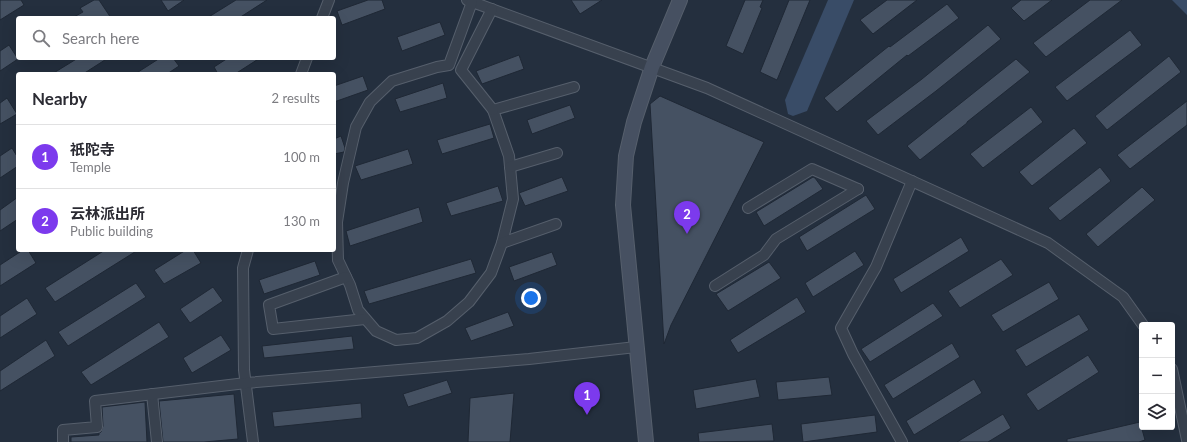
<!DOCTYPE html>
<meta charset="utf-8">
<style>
:root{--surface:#fff;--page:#f2f2f3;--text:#2b2b33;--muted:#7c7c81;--line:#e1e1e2;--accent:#7c3aed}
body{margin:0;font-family:Lato,"Noto Sans SC",sans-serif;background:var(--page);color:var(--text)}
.controls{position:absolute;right:12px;bottom:12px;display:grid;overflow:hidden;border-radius:4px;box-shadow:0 4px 16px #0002}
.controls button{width:36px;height:36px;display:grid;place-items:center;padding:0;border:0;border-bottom:1px solid var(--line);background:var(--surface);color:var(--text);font:20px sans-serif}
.you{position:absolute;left:531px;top:298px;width:14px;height:14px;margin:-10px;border:3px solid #fff;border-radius:50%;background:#1a73e8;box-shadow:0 0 0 6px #1a73e833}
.badge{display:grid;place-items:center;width:26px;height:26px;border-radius:50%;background:var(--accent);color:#fff;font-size:13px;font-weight:700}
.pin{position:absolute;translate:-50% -33px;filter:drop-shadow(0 1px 2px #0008)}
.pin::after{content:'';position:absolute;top:21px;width:14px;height:12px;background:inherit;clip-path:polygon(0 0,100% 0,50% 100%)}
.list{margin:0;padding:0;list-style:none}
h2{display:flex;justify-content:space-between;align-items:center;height:52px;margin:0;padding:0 16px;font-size:17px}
h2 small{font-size:13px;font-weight:400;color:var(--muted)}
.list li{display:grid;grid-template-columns:26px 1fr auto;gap:12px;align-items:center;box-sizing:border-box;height:64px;padding:0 16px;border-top:1px solid var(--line)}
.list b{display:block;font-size:15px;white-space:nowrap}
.list p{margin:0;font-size:13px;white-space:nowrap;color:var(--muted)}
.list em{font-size:13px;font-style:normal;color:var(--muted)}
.icon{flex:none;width:22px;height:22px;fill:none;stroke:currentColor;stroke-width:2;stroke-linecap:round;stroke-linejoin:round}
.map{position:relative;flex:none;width:1187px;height:442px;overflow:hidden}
.search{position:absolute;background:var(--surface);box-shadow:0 4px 16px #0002;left:16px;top:16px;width:320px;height:44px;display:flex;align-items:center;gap:10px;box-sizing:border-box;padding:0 14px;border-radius:4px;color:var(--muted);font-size:15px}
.panel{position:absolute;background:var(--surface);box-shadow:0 4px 16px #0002;left:16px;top:72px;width:320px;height:180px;border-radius:4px}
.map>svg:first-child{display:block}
.water{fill:#394c67}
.building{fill:#455162;stroke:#1f2835}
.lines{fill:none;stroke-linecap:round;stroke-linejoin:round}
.street-casing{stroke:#565f6c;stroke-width:12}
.secondary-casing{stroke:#565f6c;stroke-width:16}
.street{stroke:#38414e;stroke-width:10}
.secondary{stroke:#465061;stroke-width:14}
</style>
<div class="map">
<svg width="1187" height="442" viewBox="0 0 1187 442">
<rect width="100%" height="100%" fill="#242f3e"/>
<g class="water">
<polygon points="828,0 854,0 807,111 793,116 788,114 785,100"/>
<polygon points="1172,0 1187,0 1187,15"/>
</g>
<g class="building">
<polygon points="0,0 21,0 24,5 0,20"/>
<polygon points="94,0 99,0 111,18 72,18 83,12 80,8"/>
<polygon points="161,0 184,0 168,11"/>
<polygon points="236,0 267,0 239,18 207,18"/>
<polygon points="368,0 382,0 385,9 342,25 337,11"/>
<polygon points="571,0 602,0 580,14"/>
<polygon points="745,0 763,0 760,7 762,8 743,54 726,46"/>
<polygon points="789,0 810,0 777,80 760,72"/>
<polygon points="887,0 917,0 873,34 860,20"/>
<polygon points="1021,0 1052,0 1024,21 1011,8"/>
<polygon points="1090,0 1122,0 1046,57 1033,43"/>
<polygon points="947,4 959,18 908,56 907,55 837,112 824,98 889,46 890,47"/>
<polygon points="440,22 445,35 402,51 397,37"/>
<polygon points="988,25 1001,39 936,91 878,135 866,121 922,79"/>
<polygon points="1130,30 1142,45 1067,101 1055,87"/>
<polygon points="9,45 18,59 0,71 0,51"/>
<polygon points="519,55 524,69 482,84 476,71"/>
<polygon points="1169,56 1181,72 1107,130 1095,116"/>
<polygon points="78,58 108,58 83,74 52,74"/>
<polygon points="160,58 173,58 179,66 167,74 135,74"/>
<polygon points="228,58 260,58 235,74 218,74 214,67"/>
<polygon points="1016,59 1030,72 967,122 967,123 920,160 907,146"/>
<polygon points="363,76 368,90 334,102 334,86"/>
<polygon points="443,83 447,98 400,112 395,99"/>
<polygon points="660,96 764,142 671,325 664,344 650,104"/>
<polygon points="7,98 17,114 0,124 0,103"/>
<polygon points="1187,101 1187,125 1130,169 1117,155"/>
<polygon points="570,105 575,118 532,134 527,120"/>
<polygon points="1031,107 1043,122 983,168 970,154"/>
<polygon points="490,124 494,138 442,154 437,140"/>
<polygon points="1074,128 1087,143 1032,186 1019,172"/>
<polygon points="341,136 345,148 344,152 334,154 334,139"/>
<polygon points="12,148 18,158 18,166 0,178 0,156"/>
<polygon points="408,149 413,164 361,180 355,166"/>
<polygon points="1100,167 1111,181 1060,221 1048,208"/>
<polygon points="562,177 568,191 525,206 519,193"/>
<polygon points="813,177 815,178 823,189 764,226 756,212"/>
<polygon points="498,186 503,201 451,216 446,203"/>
<polygon points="1142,187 1155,200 1098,247 1086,234"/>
<polygon points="866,195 875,209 807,251 799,237"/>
<polygon points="18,197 18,219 0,231 0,210"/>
<polygon points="419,207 423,222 350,246 346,231"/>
<polygon points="961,237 969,251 901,293 893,279"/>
<polygon points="23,250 28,250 36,263 0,286 0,265"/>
<polygon points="105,250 138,250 55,302 45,288"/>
<polygon points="186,250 193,250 201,263 164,284 154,270"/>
<polygon points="855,251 864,265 813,297 805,283"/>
<polygon points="552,252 557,265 514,281 509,267"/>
<polygon points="471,259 476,273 428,287 369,304 364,291"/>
<polygon points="1001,259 1013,275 960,308 948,291"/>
<polygon points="315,261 320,275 264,294 259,280"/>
<polygon points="769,262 781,278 728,311 716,294"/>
<polygon points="1049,282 1059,299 1003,332 991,315"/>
<polygon points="136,283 146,297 68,346 58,332"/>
<polygon points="213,287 223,301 190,323 180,309"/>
<polygon points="797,297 806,312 738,353 730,340"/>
<polygon points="27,298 37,314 0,338 0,316"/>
<polygon points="933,303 943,316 870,362 861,349"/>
<polygon points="508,312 514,326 471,341 465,328"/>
<polygon points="1079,314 1089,330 1026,367 1015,350"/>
<polygon points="159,322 169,337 91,385 81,372"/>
<polygon points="221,335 231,350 192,373 183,358"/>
<polygon points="352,336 354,349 264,358 262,346"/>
<polygon points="46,340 55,356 0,391 0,371"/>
<polygon points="952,343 960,357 893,399 884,385"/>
<polygon points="1088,355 1099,372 1038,411 1026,394"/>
<polygon points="829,377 832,395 778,400 776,382"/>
<polygon points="756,379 760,397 696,409 693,390"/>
<polygon points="974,379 982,393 914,435 906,421"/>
<polygon points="447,380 452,393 408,407 403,394"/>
<polygon points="514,393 510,442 468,442 470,398"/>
<polygon points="234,394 238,439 204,442 163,442 159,401"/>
<polygon points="145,402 147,442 71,442 71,437 99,435 99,433 101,432 103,426 102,407"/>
<polygon points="361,403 362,418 274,427 272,412"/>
<polygon points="1003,414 1011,428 988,442 957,442"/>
<polygon points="875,415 877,432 803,442 801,424"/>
<polygon points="1140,422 1145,440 1139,442 1067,442 1067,439"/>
<polygon points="772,424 774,441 699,442 698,433"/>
</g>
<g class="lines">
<defs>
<g id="street">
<polyline points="467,0 707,88 1048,243 1123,297 1143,325"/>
<polyline points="472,2 449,65 437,67 392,81 370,102 356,127 343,183 337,222 338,260 350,285 358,310 376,331 396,340 417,338 447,321 469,302 491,273 502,243 513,199 509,156 493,110 574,87"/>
<polyline points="492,9 461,70 493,110"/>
<polyline points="322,18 329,0"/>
<polyline points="301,74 307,58"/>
<polyline points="510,167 557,153"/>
<polyline points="748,208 812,169 858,189"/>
<polyline points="502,243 556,224"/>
<polyline points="248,250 243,268 244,370 253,442"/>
<polyline points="346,277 269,305 273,329 365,319"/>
<polyline points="715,286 764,255 776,239 858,189"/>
<polyline points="1172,369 1187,440"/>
<polyline points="152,394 157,442"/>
<polyline points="63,442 63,430 97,427 95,401 246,383 529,359 636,347"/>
<polyline points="902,442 853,354 841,328 876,267 912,181"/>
</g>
<polyline id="secondary" points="646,442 623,205 626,156 634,122 652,67 680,0"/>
</defs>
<use href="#street" class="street-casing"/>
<use href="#secondary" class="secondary-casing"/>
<use href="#street" class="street"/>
<use href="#secondary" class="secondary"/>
</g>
</svg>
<div class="controls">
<button>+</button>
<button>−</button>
<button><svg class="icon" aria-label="layers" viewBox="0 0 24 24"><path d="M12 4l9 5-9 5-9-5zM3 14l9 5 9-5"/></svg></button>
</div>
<div class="you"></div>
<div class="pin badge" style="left:587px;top:415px">1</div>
<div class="pin badge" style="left:687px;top:234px">2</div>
<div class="search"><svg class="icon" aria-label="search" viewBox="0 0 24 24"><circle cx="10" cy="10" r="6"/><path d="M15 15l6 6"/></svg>Search here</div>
<section class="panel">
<h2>Nearby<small>2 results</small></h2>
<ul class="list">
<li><span class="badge">1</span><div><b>祇陀寺</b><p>Temple</p></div><em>100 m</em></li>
<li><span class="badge">2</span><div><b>云林派出所</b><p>Public building</p></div><em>130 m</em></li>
</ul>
</section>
</div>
